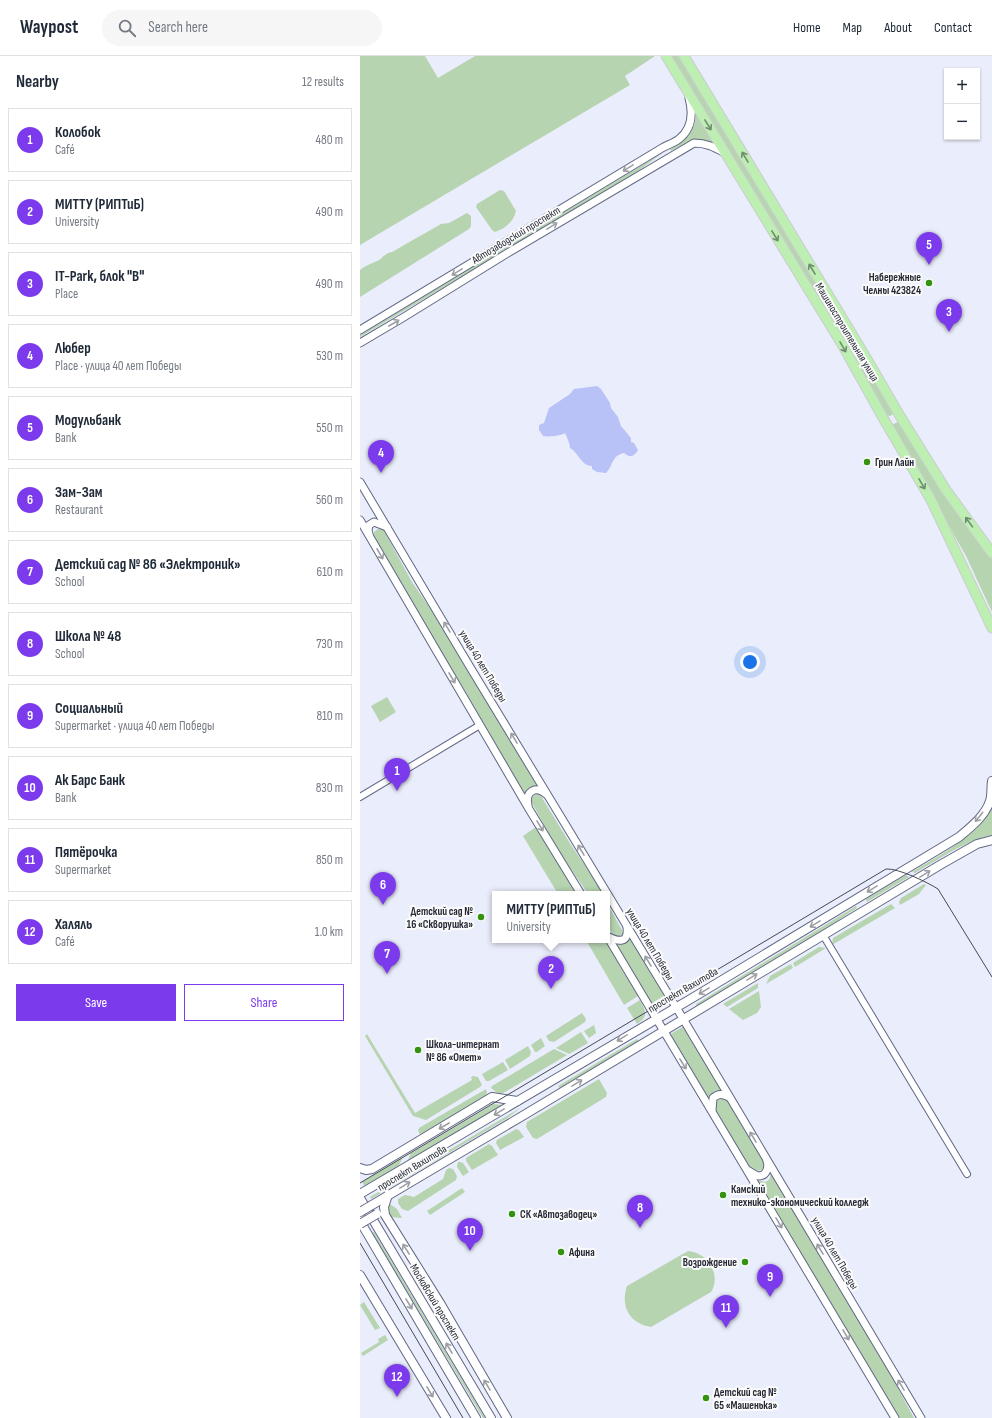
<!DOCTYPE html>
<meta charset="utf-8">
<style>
:root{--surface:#fff;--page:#f6f6f7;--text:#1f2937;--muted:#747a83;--line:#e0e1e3;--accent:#7c3aed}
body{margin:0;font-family:"Sofia Sans Condensed",sans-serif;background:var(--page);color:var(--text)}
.controls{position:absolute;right:12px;top:12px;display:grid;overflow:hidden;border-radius:0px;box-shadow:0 1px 3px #0004}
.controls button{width:36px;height:36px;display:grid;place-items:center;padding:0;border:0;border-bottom:1px solid var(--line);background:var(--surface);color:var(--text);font:20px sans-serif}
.you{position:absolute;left:390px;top:606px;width:14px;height:14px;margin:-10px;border:3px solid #fff;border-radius:50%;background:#1a73e8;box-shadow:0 0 0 6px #1a73e833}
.badge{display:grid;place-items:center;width:26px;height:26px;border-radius:50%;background:var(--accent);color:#fff;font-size:13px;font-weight:700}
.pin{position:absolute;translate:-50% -33px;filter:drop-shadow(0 1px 2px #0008)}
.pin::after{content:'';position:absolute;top:21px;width:14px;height:12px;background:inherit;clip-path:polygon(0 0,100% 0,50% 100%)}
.popup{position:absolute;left:132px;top:835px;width:118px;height:52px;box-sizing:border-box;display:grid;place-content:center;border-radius:0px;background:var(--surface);filter:drop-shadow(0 1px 3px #0005);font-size:13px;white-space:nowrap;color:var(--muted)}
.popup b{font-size:15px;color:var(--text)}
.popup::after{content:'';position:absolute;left:50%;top:100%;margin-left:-8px;border:8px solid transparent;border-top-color:var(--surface)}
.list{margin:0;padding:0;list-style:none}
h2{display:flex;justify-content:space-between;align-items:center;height:52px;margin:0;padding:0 16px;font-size:17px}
h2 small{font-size:13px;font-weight:400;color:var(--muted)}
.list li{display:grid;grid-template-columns:26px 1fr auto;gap:12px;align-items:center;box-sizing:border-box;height:64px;margin:0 8px 8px;padding:0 8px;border:1px solid var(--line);border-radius:0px}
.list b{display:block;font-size:15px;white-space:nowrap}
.list p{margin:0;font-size:13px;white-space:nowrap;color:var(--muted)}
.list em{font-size:13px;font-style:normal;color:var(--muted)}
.actions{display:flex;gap:8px;padding:12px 16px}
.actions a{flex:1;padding:9px 0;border:1px solid var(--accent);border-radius:0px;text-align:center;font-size:14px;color:var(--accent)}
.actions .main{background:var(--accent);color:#fff}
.icon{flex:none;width:22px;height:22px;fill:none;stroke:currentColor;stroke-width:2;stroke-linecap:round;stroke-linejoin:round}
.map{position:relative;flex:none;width:632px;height:1362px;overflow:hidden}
header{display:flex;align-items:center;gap:24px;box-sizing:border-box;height:56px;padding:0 20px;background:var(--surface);border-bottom:1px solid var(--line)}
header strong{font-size:19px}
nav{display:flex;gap:22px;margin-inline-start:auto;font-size:14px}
.search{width:280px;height:36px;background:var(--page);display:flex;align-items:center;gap:10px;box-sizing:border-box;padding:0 14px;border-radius:22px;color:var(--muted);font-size:15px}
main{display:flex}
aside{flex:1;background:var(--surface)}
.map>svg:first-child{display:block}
.green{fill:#b7d4b1}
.water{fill:#b9c2f6}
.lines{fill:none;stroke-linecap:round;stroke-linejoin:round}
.minor-casing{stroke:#616784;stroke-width:8}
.tertiary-casing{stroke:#616784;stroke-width:9}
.secondary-casing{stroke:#616784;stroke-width:10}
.primary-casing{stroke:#cbcccf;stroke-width:11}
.minor{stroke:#fff;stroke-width:6}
.tertiary{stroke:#fff;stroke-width:7}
.secondary{stroke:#fff;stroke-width:8}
.primary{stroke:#bdeeb2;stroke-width:9}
.tram{stroke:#464955;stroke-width:1}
.secondary-bridge-casing{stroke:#616784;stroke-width:10;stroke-linecap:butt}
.secondary-bridge{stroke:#fff;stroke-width:8}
.oneway{stroke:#728c74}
.oneway2{stroke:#9d9fa4}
.poi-dot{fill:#339311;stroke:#fbfbfb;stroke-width:1.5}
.labels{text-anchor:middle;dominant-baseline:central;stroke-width:4;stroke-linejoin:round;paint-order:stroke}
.street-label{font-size:11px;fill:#262935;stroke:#fbfbfb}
.poi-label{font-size:11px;font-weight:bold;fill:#262935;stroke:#fbfbfb;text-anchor:start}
</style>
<header>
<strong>Waypost</strong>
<div class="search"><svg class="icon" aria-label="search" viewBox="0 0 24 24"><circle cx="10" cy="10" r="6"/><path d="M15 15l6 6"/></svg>Search here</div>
<nav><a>Home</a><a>Map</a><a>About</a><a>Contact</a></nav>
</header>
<main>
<aside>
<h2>Nearby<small>12 results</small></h2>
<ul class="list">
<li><span class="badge">1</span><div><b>Колобок</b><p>Café</p></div><em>480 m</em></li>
<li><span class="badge">2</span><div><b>МИТТУ (РИПТиБ)</b><p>University</p></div><em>490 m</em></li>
<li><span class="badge">3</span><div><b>IT-Park, блок &quot;В&quot;</b><p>Place</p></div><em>490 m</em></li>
<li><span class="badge">4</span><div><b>Любер</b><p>Place · улица 40 лет Победы</p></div><em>530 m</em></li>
<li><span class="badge">5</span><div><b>Модульбанк</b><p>Bank</p></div><em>550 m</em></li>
<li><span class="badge">6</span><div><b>Зам-Зам</b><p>Restaurant</p></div><em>560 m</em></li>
<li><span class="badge">7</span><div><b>Детский сад № 86 «Электроник»</b><p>School</p></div><em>610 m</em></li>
<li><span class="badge">8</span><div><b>Школа № 48</b><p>School</p></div><em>730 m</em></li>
<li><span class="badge">9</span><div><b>Социальный</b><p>Supermarket · улица 40 лет Победы</p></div><em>810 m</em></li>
<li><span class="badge">10</span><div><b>Ак Барс Банк</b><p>Bank</p></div><em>830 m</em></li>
<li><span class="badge">11</span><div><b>Пятёрочка</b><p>Supermarket</p></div><em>850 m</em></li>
<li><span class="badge">12</span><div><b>Халяль</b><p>Café</p></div><em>1.0 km</em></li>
</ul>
<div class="actions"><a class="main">Save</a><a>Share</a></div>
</aside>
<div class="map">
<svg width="632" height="1362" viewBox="0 0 632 1362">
<rect width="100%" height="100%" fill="#eaedfb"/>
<g class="green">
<polygon points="0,0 65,0 78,22 115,0 295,0 265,20 270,29 0,189"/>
<polygon points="311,0 318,0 534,356 532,359 530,360 526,359"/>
<path d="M 336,58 L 355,89 C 338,80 326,87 311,95 L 310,93 C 324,84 335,76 336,58 Z"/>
<polygon points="304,96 274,118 0,281 0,278"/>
<path d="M 140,134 L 144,135 L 156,155 C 154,165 145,173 135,176 L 132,174 L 116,151 L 117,148 Z"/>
<path d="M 107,157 L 111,160 L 111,170 L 109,173 L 0,241 L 0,214 C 5,210 10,208 15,206 C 22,204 24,197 32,196 L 81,168 L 89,167 Z"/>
<polygon points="538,366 583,436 632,503 632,556 606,500 571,438 529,370"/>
<polygon points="18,473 23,473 52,526 89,580 178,729 168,735 164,739 104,633 74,586 14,480 14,476"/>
<polygon points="27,641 36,656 20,666 11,650"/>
<polygon points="177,738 181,740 211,789 237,827 243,838 228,838 196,791 172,747 172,741"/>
<path d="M 632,752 L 632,779 C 604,785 580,803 555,817 L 552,816 C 583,797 611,784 632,752 Z"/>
<polygon points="176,771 219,838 198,838 163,780"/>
<polygon points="546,819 549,821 507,846 506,843"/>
<polygon points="564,828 566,829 559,838 540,849 539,846 541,842"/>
<polygon points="247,847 262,874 263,877 260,881 254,881 247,869"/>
<polygon points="531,848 535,852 472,889 473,882"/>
<polygon points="496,850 497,852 459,877 337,951 336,948"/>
<polygon points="270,881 305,939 291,948 256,889 267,885"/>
<polygon points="226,884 247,884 258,907 278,940 264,949"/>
<polygon points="459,891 466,892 435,911 433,907"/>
<polygon points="431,908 433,912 406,928 410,920"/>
<polygon points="398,927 398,932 367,951 363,948"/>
<polygon points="399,935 401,951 397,957 383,964 369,953"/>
<path d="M 280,944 C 286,956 289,960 277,968 L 267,952 Z"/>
<polygon points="222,957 226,963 225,966 194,986 189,985 186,980"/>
<polygon points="234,969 236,977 229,982 224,975"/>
<polygon points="324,970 362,1035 353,1037 349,1044 309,979"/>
<polygon points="221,976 228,987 209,998 196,992"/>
<polygon points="7,978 55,1057 112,1024 111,1021 113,1020 118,1021 122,1029 120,1031 66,1064 53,1060 5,980"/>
<polygon points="181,982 185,990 177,996 175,996 171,989"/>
<polygon points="277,983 279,986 200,1033 198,1030"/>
<polygon points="168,990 171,996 170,1000 150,1013 145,1004"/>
<polygon points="194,993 207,999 140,1039 131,1032 132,1030"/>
<polygon points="143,1006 148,1014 129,1025 126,1025 122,1018"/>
<polygon points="239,1023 247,1037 246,1041 177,1083 173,1082 166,1071 167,1066"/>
<polygon points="126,1033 127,1037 126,1041 61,1080 58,1075 59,1072"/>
<path d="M 359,1041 L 364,1042 L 369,1047 L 405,1108 C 404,1112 402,1114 397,1115 L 390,1112 L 354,1054 L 355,1044 Z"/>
<polygon points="134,1048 142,1049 47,1106 51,1097"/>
<polygon points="162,1051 146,1063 11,1143 10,1141"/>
<polygon points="156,1073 159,1074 164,1081 140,1094 136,1087 137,1084"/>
<polygon points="129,1088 132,1090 138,1099 112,1114 106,1105 106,1102"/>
<polygon points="43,1101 38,1111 5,1131 2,1126"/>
<polygon points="98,1106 100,1106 103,1107 109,1116 103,1120 97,1111"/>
<polygon points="89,1112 93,1113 97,1120 96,1124 48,1155 42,1153 38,1147 38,1143 45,1139 54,1141 83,1123 86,1114"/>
<path d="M 411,1115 L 527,1312 L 554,1362 L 539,1362 L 397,1124 C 402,1125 407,1128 410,1122 Z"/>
<polygon points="102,1132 105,1136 70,1159 67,1155"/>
<polygon points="30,1148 37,1153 42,1162 30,1161 27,1154 29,1149"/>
<polygon points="14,1176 125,1362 123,1362 12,1177"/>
<path d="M 328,1195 C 347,1196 362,1219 351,1236 L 291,1271 C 270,1268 260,1251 267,1230 Z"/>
<polygon points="4,1246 20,1272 15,1274 0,1249"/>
<polygon points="25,1279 28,1284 3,1300 1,1297 19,1286 18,1283"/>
</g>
<path class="water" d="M 237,330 L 241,333 L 250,347 L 251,352 L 258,361 L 261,370 L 271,382 L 271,386 L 274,387 L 278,394 C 274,401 270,402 264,397 C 252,399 253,410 246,417 L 237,416 L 232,413 L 232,410 C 221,410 219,397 210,392 C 210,387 207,382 205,377 C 201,380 188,381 183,380 L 179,374 L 179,369 L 184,367 L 189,352 L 210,338 L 214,333 Z"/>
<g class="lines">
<defs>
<g id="minor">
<polyline points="0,741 120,669"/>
<polyline points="463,879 607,1118"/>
</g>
<g id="tertiary">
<path d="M 0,274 L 302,92 C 307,89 314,87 319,83 C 332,73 333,57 329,42"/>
<path d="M 0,287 L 44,261 L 146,198 L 334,87 C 346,87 354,91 365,97"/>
<polyline points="0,426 110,611 316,951 561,1362"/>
<polyline points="0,464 169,753 221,838"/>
<polyline points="9,478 8,474 9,469 14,466 27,471"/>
<path d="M 168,749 C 165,736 175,729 186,738"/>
<polyline points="247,880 535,1362"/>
<path d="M 247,880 C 258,886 269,888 267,871"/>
<path d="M 352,1054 L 353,1042 C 359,1037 362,1038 369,1041"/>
<path d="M 389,1115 C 392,1117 395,1119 398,1120 C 407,1120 409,1111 407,1105"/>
</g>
<g id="secondary">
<polyline points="0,1112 6,1114 12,1113 132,1041 157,1045"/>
<path d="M 0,1138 L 334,941 L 599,781 C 611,771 625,760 630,745 C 632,739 631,732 632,725"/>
<polyline points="28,1139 24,1151 25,1159 80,1247 147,1362"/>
<polyline points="0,1142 131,1362"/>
<polyline points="12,1149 164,1059 580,809 617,788 632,784"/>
<polyline points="0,1165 116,1362"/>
<polyline points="0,1219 86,1362"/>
</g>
<g id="primary">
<polyline points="306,0 483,290 522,360 571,444 632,572"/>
<polyline points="324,0 504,298 540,360 586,434 632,497"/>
</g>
</defs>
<use href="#minor" class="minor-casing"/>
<use href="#tertiary" class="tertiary-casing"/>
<use href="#secondary" class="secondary-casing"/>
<use href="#primary" class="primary-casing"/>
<use href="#minor" class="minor"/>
<use href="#tertiary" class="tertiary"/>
<use href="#secondary" class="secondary"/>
<use href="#primary" class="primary"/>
<g class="tram">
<path d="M 0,1127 L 526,813 C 538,812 567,826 578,833 L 632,921"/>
<polyline points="0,1187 103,1362"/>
</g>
<defs>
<g id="secondary-bridge">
<polyline points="0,1156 12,1149"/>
<polyline points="0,1168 17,1158"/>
</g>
</defs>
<use href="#secondary-bridge" class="secondary-bridge-casing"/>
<use href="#secondary-bridge" class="secondary-bridge"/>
</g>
<defs><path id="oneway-shaft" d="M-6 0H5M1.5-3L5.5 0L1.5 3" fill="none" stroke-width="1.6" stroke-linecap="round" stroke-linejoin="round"/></defs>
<g class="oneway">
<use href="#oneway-shaft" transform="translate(348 69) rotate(58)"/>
<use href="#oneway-shaft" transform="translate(385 101) rotate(-121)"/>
<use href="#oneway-shaft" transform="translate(415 180) rotate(58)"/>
<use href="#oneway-shaft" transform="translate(452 213) rotate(-121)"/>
<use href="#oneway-shaft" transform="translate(483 291) rotate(60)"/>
<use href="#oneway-shaft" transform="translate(562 428) rotate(60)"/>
<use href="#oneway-shaft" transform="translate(609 466) rotate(-126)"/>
</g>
<g class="oneway2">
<use href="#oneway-shaft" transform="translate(268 112) rotate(149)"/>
<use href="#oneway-shaft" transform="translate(192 170) rotate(-31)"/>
<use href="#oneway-shaft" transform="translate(97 216) rotate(149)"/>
<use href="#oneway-shaft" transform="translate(34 267) rotate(-30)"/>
<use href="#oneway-shaft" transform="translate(20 498) rotate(60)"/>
<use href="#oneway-shaft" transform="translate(87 571) rotate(-121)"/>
<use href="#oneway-shaft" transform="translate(92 622) rotate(59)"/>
<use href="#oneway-shaft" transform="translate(154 682) rotate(-121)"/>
<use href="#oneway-shaft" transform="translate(619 761) rotate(129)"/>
<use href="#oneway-shaft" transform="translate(180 770) rotate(59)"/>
<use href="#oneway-shaft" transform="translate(221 794) rotate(-121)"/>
<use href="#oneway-shaft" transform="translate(565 818) rotate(-31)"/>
<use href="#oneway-shaft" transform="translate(512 833) rotate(149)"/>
<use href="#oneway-shaft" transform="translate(455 868) rotate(149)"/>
<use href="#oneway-shaft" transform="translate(288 905) rotate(-121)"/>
<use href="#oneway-shaft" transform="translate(392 921) rotate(-31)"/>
<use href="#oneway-shaft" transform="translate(344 935) rotate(149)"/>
<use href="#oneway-shaft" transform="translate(262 982) rotate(149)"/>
<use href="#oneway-shaft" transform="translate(323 1008) rotate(58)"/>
<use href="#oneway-shaft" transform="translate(217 1027) rotate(-31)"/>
<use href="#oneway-shaft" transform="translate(139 1056) rotate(149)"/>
<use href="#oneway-shaft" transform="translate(84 1070) rotate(150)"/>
<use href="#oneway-shaft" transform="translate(393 1081) rotate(-121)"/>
<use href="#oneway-shaft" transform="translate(45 1129) rotate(-31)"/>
<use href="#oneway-shaft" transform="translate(419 1167) rotate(59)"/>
<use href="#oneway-shaft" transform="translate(46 1193) rotate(-122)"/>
<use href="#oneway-shaft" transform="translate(460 1193) rotate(-121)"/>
<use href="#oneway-shaft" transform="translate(49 1248) rotate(59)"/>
<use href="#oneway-shaft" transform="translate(486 1279) rotate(59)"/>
<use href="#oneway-shaft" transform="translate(89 1292) rotate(-121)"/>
<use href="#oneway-shaft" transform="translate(127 1329) rotate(-121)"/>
<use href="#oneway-shaft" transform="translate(541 1329) rotate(-121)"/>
<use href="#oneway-shaft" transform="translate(70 1336) rotate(59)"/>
</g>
<g class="poi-dot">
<circle cx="569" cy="227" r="4"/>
<circle cx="507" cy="406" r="4"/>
<circle cx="121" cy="861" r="4"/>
<circle cx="58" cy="994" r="4"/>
<circle cx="363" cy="1139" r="4"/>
<circle cx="152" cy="1158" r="4"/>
<circle cx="201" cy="1196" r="4"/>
<circle cx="385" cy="1206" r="4"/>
<circle cx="346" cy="1342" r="4"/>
</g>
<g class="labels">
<g class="street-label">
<text transform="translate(156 179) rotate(-31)">Автозаводский проспект</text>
<text transform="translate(487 276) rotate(59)">Машиностроительная улица</text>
<text transform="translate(123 610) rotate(59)">улица 40 лет Победы</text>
<text transform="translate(290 888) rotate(59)">улица 40 лет Победы</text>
<text transform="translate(323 934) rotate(-30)">проспект Вахитова</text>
<text transform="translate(52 1112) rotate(-31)">проспект Вахитова</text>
<text transform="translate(475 1197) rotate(60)">улица 40 лет Победы</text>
<text transform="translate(75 1246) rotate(59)">Московский проспект</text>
</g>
<g class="poi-label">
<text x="561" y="221" text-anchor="end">Набережные<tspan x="561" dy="13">Челны 423824</tspan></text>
<text x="515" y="406">Грин Лайн</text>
<text x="113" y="855" text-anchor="end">Детский сад №<tspan x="113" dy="13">16 «Скворушка»</tspan></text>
<text x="66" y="988">Школа-интернат<tspan x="66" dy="13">№ 86 «Омет»</tspan></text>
<text x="371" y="1133">Камский<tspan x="371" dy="13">технико-экономический колледж</tspan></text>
<text x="160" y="1158">СК «Автозаводец»</text>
<text x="209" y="1196">Афина</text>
<text x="377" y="1206" text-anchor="end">Возрождение</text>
<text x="354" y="1336">Детский сад №<tspan x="354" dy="13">65 «Машенька»</tspan></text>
</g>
</g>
</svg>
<div class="controls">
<button>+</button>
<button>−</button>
</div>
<div class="you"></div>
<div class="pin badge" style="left:37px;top:735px">1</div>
<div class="pin badge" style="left:191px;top:933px">2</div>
<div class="popup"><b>МИТТУ (РИПТиБ)</b>University</div>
<div class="pin badge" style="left:589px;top:276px">3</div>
<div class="pin badge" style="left:21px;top:417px">4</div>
<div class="pin badge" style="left:569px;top:209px">5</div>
<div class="pin badge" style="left:23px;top:849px">6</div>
<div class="pin badge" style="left:27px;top:918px">7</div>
<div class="pin badge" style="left:280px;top:1172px">8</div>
<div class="pin badge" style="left:410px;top:1241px">9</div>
<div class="pin badge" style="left:110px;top:1195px">10</div>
<div class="pin badge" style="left:366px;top:1272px">11</div>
<div class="pin badge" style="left:37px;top:1341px">12</div>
</div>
</main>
